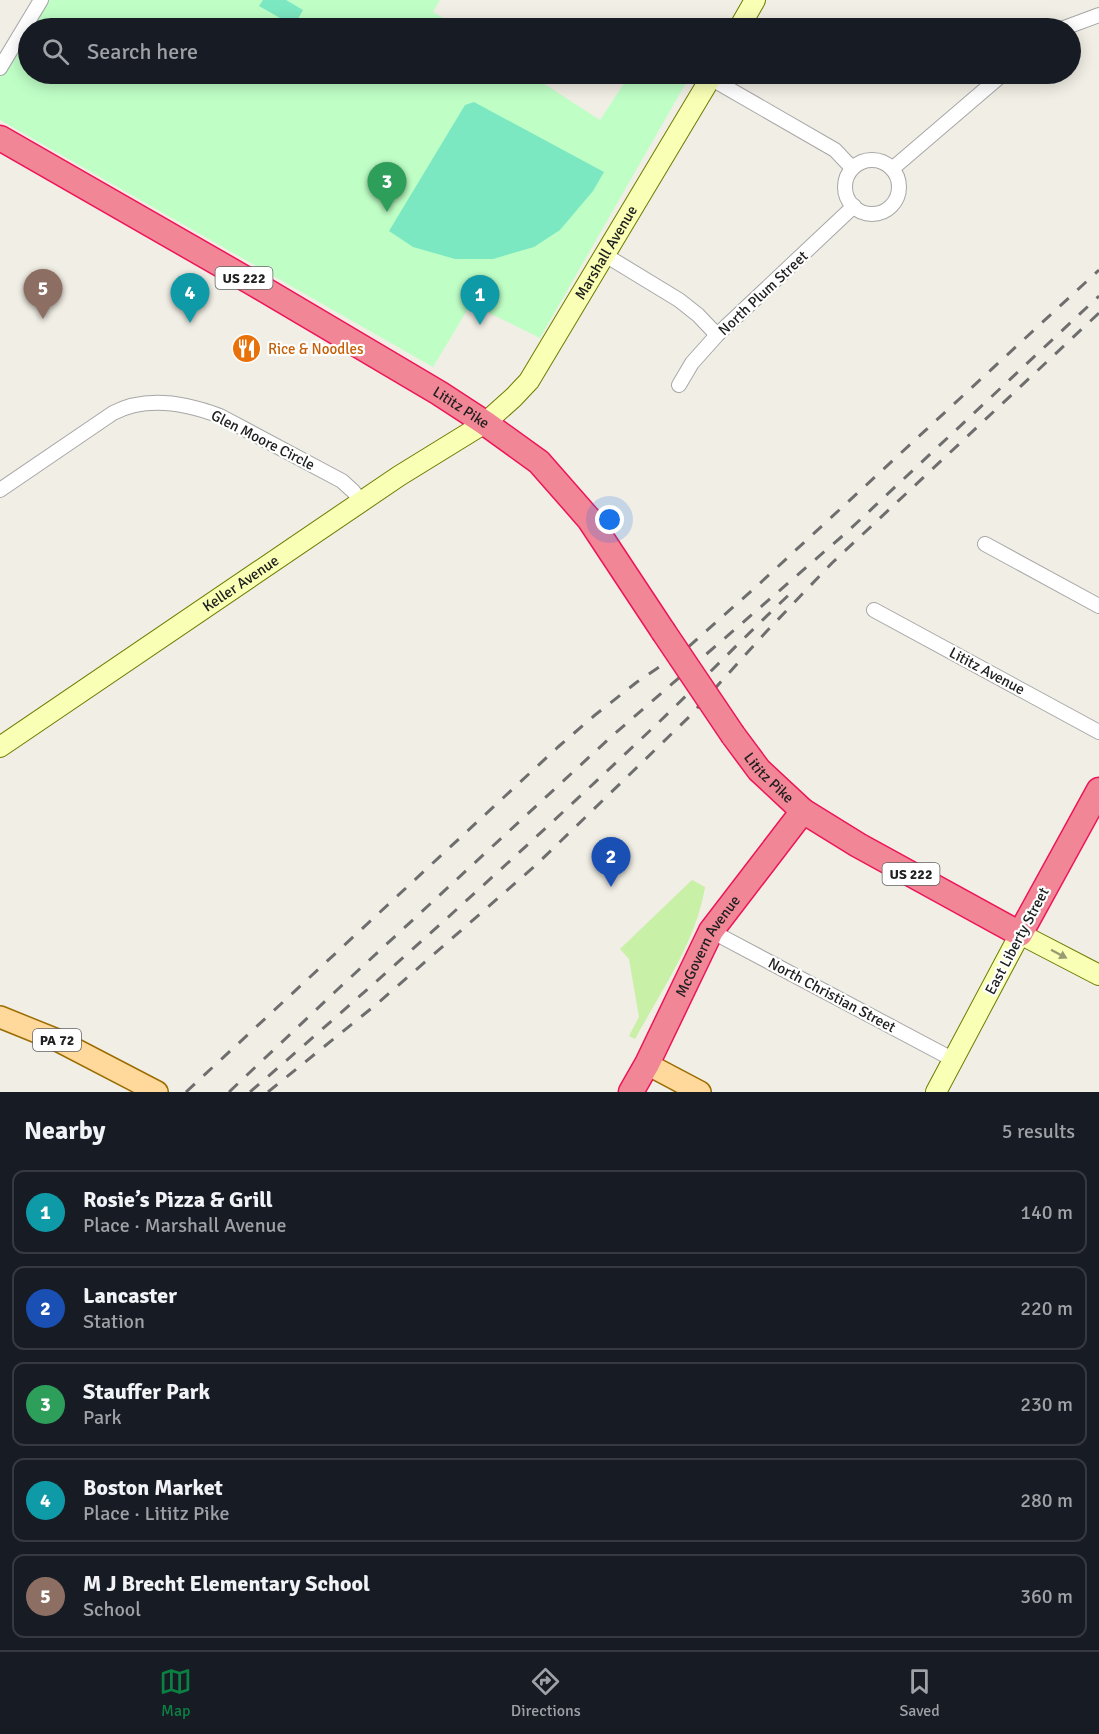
<!DOCTYPE html>
<meta charset="utf-8">
<style>
:root{--surface:#171b24;--page:#242831;--text:#f1f3f6;--muted:#9ea1a6;--line:#363941;--accent:#0b8043}
body{margin:0;font-family:Signika,sans-serif;background:var(--page);color:var(--text)}
.you{position:absolute;left:610px;top:520px;width:21px;height:21px;margin:-15px;border:4px solid #fff;border-radius:50%;background:#1a73e8;box-shadow:0 0 0 9px #1a73e833}
.badge{display:grid;place-items:center;width:39px;height:39px;border-radius:50%;background:var(--accent);color:#fff;font-size:20px;font-weight:700}
.pin{position:absolute;translate:-50% -50px;filter:drop-shadow(0 2px 3px #0008)}
.pin::after{content:'';position:absolute;top:32px;width:21px;height:18px;background:inherit;clip-path:polygon(0 0,100% 0,50% 100%)}
.list{margin:0;padding:0;list-style:none}
h2{display:flex;justify-content:space-between;align-items:center;height:78px;margin:0;padding:0 24px;font-size:26px}
h2 small{font-size:20px;font-weight:400;color:var(--muted)}
.list li{display:grid;grid-template-columns:39px 1fr auto;gap:18px;align-items:center;box-sizing:border-box;height:84px;margin:0 12px 12px;padding:0 12px;border:2px solid var(--line);border-radius:12px}
.list b{display:block;font-size:22px;white-space:nowrap}
.list p{margin:0;font-size:20px;white-space:nowrap;color:var(--muted)}
.list em{font-size:20px;font-style:normal;color:var(--muted)}
.icon{flex:none;width:33px;height:33px;fill:none;stroke:currentColor;stroke-width:2;stroke-linecap:round;stroke-linejoin:round}
.map{position:relative;flex:none;width:1099px;height:1092px;overflow:hidden}
.search{position:absolute;background:var(--surface);box-shadow:0 3px 15px #0003;left:18px;right:18px;top:18px;height:66px;display:flex;align-items:center;gap:15px;box-sizing:border-box;padding:0 21px;border-radius:33px;color:var(--muted);font-size:22px}
.sheet{height:558px;background:var(--surface)}
nav{display:flex;justify-content:space-around;align-items:center;box-sizing:border-box;height:84px;border-top:2px solid var(--line);background:var(--surface);font-size:16px;color:var(--muted)}
nav a{display:grid;justify-items:center;gap:3px}
nav .on{color:var(--accent)}
.map>svg:first-child{display:block}
.grass{fill:#c8f0a6}
.park{fill:#bfffc6}
.pitch{fill:#7ce8c2}
.lines{fill:none;stroke-linecap:round;stroke-linejoin:round}
.street-casing{stroke:#a7a7a7;stroke-width:16}
.secondary-casing{stroke:#6c7d00;stroke-width:22}
.primary-casing{stroke:#9b6d00;stroke-width:24}
.highway-casing{stroke:#ed1558;stroke-width:27}
.street{stroke:#fff;stroke-width:14}
.secondary{stroke:#f9ffb5;stroke-width:20}
.primary{stroke:#ffd89c;stroke-width:21}
.highway{stroke:#f08696;stroke-width:24}
.rail{stroke:#6e6e6e;stroke-width:3;stroke-dasharray:12 12;stroke-linecap:butt}
.highway-bridge-casing{stroke:#ed1558;stroke-width:27;stroke-linecap:butt}
.highway-bridge{stroke:#f08696;stroke-width:24}
.oneway{fill:#979b72}
.labels{text-anchor:middle;dominant-baseline:central;stroke-width:4.5;stroke-linejoin:round;paint-order:stroke}
.shield{fill:#fff;stroke:#636363;stroke-width:1.5}
.shield-label{font-size:14px;font-weight:bold;fill:#202020}
.street-label{font-size:15px;fill:#202020;stroke:#fff}
.food-label{font-size:15px;fill:#c56008;stroke:#fff;text-anchor:start}
</style>
<div class="map">
<svg width="1099" height="1092" viewBox="0 0 1099 1092">
<rect width="100%" height="100%" fill="#f1eee5"/>
<path class="grass" d="M 692,880 L 705,887 C 696,942 661,991 635,1039 L 629,1036 L 639,1017 L 629,959 L 620,949 Z"/>
<polygon class="park" points="41,0 440,0 433,12 459,28 28,28 28,74 529,74 600,120 630,74 687,74 690,76 540,338 471,304 433,367 0,120 0,68"/>
<g class="pitch">
<polygon points="263,0 286,0 303,10 294,26 259,6"/>
<polygon points="474,102 604,172 593,191 560,230 534,247 493,259 455,259 413,247 389,231 465,105"/>
</g>
<g class="lines">
<defs>
<g id="street">
<polyline points="1064,28 1099,15"/>
<polyline points="0,68 41,0"/>
<polyline points="710,78 835,150 852,168"/>
<circle cx="872" cy="187" r="27"/>
<polyline points="892,169 1003,74"/>
<polyline points="605,255 679,300 698,315 717,335"/>
<polyline points="679,385 692,363 717,335 854,206"/>
<path d="M 0,490 L 113,413 C 147,395 186,403 220,416 L 342,481 L 353,491 L 361,501"/>
<polyline points="985,544 1099,606"/>
<polyline points="874,610 1099,732"/>
<polyline points="711,931 954,1060"/>
</g>
<g id="secondary">
<polyline points="739,28 755,0"/>
<path id="s1" d="M 0,747 L 399,476 L 485,423 L 514,397 L 529,381 L 541,361 L 713,74"/>
<polyline points="936,1092 1020,934 1099,975"/>
</g>
<g id="primary">
<polyline points="0,1017 57,1040 157,1092"/>
<polyline points="647,1064 700,1092"/>
</g>
<g id="highway">
<path id="s2" d="M 0,138 L 253,283 L 439,393 L 485,423 L 539,462 L 589,519 L 663,631"/>
<path id="s3" d="M 733,735 L 759,770 L 803,811 L 858,845 L 1020,934 L 1099,790"/>
<path id="s4" d="M 631,1092 L 647,1064 L 711,931 L 803,811"/>
</g>
</defs>
<use href="#street" class="street-casing"/>
<use href="#secondary" class="secondary-casing"/>
<use href="#primary" class="primary-casing"/>
<use href="#highway" class="highway-casing"/>
<use href="#street" class="street"/>
<use href="#secondary" class="secondary"/>
<use href="#primary" class="primary"/>
<use href="#highway" class="highway"/>
<g class="rail">
<polyline points="186,1092 558,747 595,715 637,682 686,649 758,585 1099,270"/>
<polyline points="229,1092 338,989 612,736 847,532 1099,296"/>
<path d="M 250,1092 C 389,972 525,849 658,723 C 704,679 748,633 794,590"/>
<polyline points="268,1092 378,1003 536,865 689,717 766,632 832,563 1099,313"/>
</g>
<defs>
<polyline id="highway-bridge" points="663,631 733,735"/>
</defs>
<use href="#highway-bridge" class="highway-bridge-casing"/>
<use href="#highway-bridge" class="highway-bridge"/>
</g>
<defs><path id="oneway-solid" d="M-6-.8H1V-3.2L6.5 0L1 3.2V.8H-6Z" transform="scale(1.5)"/></defs>
<use class="oneway" href="#oneway-solid" transform="translate(1059 954) rotate(28)"/>
<defs>
<symbol id="restaurant-disc" viewBox="-11 -11 22 22"><circle r="9.5" fill="#e8710a" stroke="#fff"/><path d="M-5-6h1v4h1v-4h1v4h1v-4h1v5L-1.5 .5V6h-2V.5L-5-1ZM5-6V6H3V1.5H1.5Q1.5-4 5-6Z" fill="#fff"/></symbol>
</defs>
<g fill-rule="evenodd">
<use href="#restaurant-disc" x="230" y="332" width="33" height="33"/>
</g>
<g class="labels">
<g class="shield">
<rect x="215.5" y="267" width="57" height="22" rx="4.5"/>
<rect x="882.5" y="863" width="57" height="22" rx="4.5"/>
<rect x="33" y="1029" width="48" height="22" rx="4.5"/>
</g>
<g class="shield-label">
<text x="244" y="278">US 222</text>
<text x="911" y="874">US 222</text>
<text x="57" y="1040">PA 72</text>
</g>
<g class="street-label">
<text stroke="none"><textPath href="#s1" startOffset="794">Marshall Avenue</textPath></text>
<text transform="translate(763 293) rotate(-43)">North Plum Street</text>
<text stroke="none"><textPath href="#s2" startOffset="534">Lititz Pike</textPath></text>
<text transform="translate(263 440) rotate(27)">Glen Moore Circle</text>
<text stroke="none"><textPath href="#s1" startOffset="291">Keller Avenue</textPath></text>
<text transform="translate(987 671) rotate(28)">Lititz Avenue</text>
<text stroke="none"><textPath href="#s3" startOffset="56">Lititz Pike</textPath></text>
<text transform="translate(1017 941) rotate(-62)">East Liberty Street</text>
<text stroke="none"><textPath href="#s4" startOffset="165">McGovern Avenue</textPath></text>
<text transform="translate(832 995) rotate(28)">North Christian Street</text>
</g>
<g class="food-label">
<text x="268" y="349">Rice &amp; Noodles</text>
</g>
</g>
</svg>
<div class="you"></div>
<div class="pin badge" style="left:480px;top:325px;background:#0f9aa8">1</div>
<div class="pin badge" style="left:611px;top:887px;background:#1a4fb4">2</div>
<div class="pin badge" style="left:387px;top:212px;background:#2e9e5b">3</div>
<div class="pin badge" style="left:190px;top:323px;background:#0f9aa8">4</div>
<div class="pin badge" style="left:43px;top:319px;background:#8d6e63">5</div>
<div class="search"><svg class="icon" aria-label="search" viewBox="0 0 24 24"><circle cx="10" cy="10" r="6"/><path d="M15 15l6 6"/></svg>Search here</div>
</div>
<section class="sheet">
<h2>Nearby<small>5 results</small></h2>
<ul class="list">
<li><span class="badge" style="background:#0f9aa8">1</span><div><b>Rosie’s Pizza &amp; Grill</b><p>Place · Marshall Avenue</p></div><em>140 m</em></li>
<li><span class="badge" style="background:#1a4fb4">2</span><div><b>Lancaster</b><p>Station</p></div><em>220 m</em></li>
<li><span class="badge" style="background:#2e9e5b">3</span><div><b>Stauffer Park</b><p>Park</p></div><em>230 m</em></li>
<li><span class="badge" style="background:#0f9aa8">4</span><div><b>Boston Market</b><p>Place · Lititz Pike</p></div><em>280 m</em></li>
<li><span class="badge" style="background:#8d6e63">5</span><div><b>M J Brecht Elementary School</b><p>School</p></div><em>360 m</em></li>
</ul>
</section>
<nav>
<a class="on"><svg class="icon" aria-label="map" viewBox="0 0 24 24"><path d="M3 6l6-2 6 2 6-2v14l-6 2-6-2-6 2zM9 4v14M15 6v14"/></svg>Map</a>
<a><svg class="icon" aria-label="directions" viewBox="0 0 24 24"><path d="M12 3l9 9-9 9-9-9zM9 14v-3h6M13 9l2 2-2 2"/></svg>Directions</a>
<a><svg class="icon" aria-label="saved" viewBox="0 0 24 24"><path d="M7 4h10v16l-5-4-5 4z"/></svg>Saved</a>
</nav>
